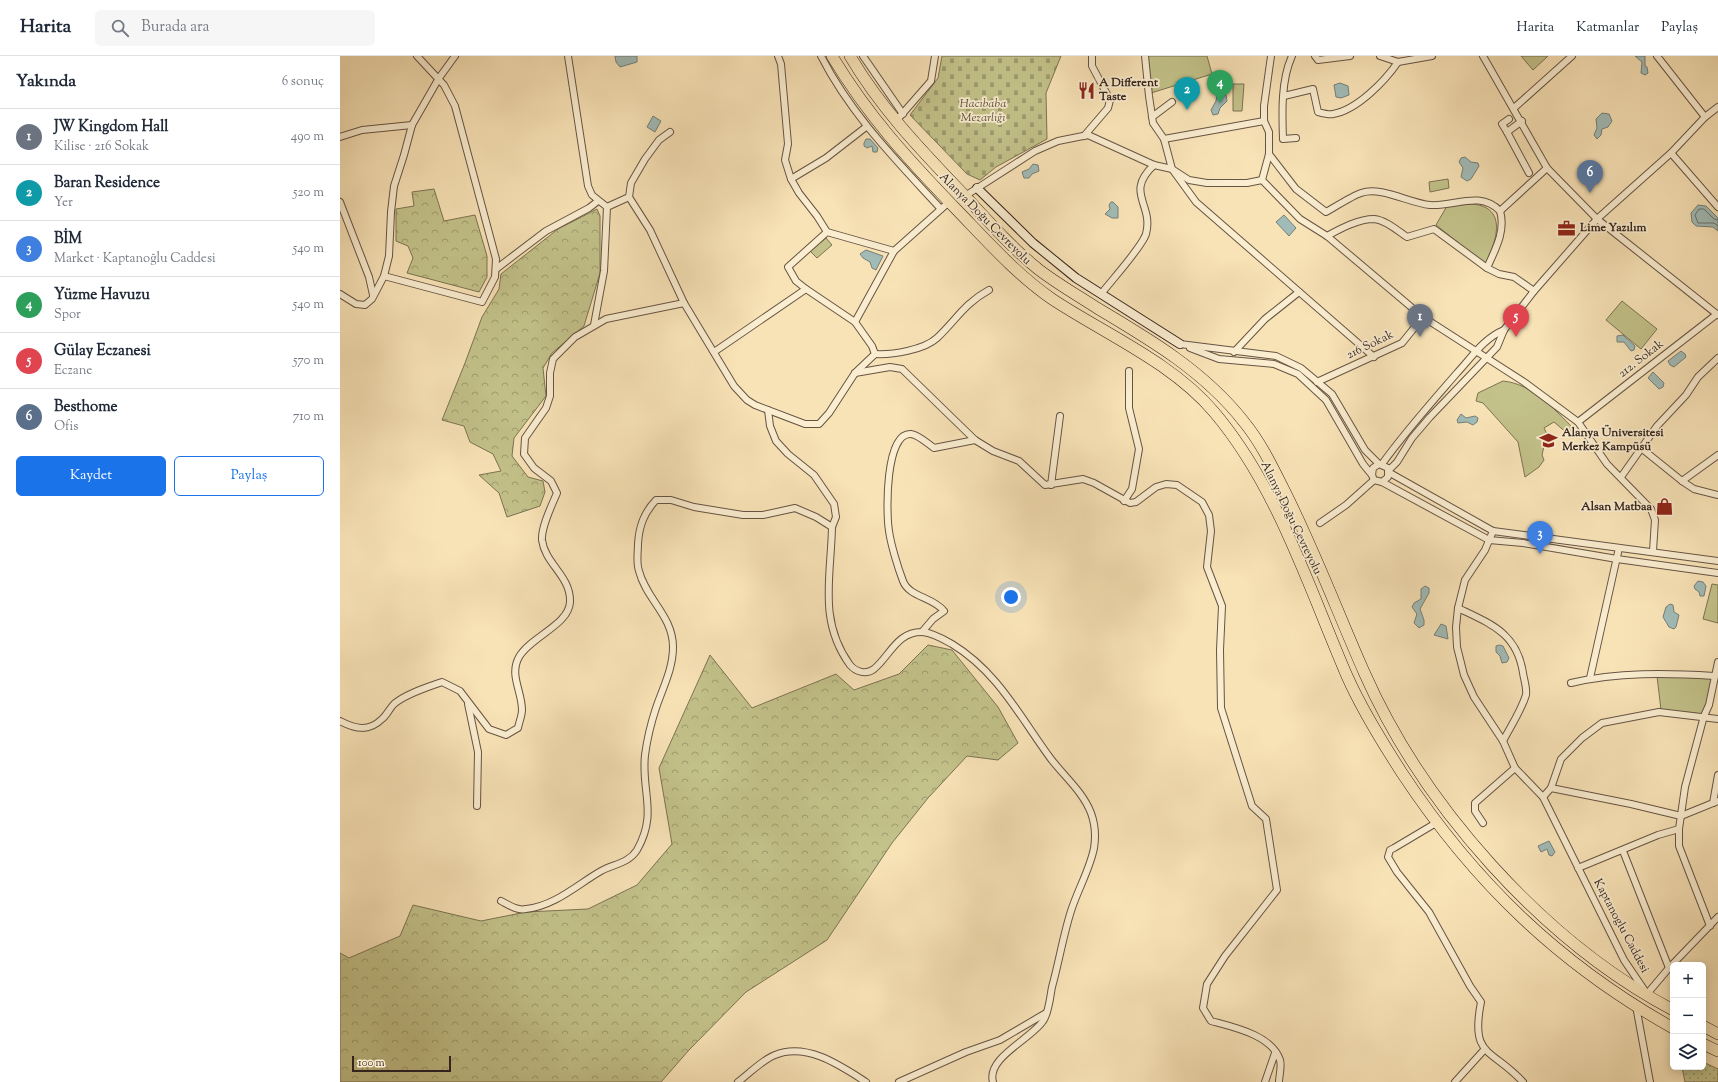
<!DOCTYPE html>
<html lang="tr">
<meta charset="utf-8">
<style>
:root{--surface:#fff;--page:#f6f6f7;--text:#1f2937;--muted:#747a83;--line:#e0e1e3;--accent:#1a73e8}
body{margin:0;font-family:"Sorts Mill Goudy",serif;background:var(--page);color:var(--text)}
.controls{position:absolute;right:12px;bottom:12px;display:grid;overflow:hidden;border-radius:6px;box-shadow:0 2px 10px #0003}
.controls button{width:36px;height:36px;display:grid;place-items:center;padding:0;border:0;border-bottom:1px solid var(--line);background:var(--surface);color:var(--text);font:20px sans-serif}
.scale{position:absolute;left:12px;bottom:10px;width:99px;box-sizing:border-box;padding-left:4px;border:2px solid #35241d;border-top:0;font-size:11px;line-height:14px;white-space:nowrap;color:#35241d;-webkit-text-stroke:3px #faedd0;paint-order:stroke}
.you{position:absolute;left:671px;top:541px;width:14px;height:14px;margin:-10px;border:3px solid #fff;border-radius:50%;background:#1a73e8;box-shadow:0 0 0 6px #1a73e833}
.badge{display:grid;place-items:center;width:26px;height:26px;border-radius:50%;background:var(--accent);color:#fff;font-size:13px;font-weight:700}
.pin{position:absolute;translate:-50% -33px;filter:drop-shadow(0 1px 2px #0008)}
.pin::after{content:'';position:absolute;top:21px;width:14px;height:12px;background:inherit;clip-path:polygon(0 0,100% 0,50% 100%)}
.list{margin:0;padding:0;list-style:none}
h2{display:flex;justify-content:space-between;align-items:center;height:52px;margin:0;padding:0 16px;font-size:17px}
h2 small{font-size:13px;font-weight:400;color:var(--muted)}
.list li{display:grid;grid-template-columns:26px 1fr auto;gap:12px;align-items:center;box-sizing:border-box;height:56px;padding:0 16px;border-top:1px solid var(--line)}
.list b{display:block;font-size:15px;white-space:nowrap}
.list p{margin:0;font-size:13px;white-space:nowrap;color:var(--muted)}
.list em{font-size:13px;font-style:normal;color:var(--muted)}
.actions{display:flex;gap:8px;padding:12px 16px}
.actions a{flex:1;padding:9px 0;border:1px solid var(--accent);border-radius:6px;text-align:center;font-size:14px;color:var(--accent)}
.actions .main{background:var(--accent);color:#fff}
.icon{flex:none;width:22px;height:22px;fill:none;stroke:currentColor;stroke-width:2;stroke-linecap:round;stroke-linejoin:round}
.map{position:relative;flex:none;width:1378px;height:1026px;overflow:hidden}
header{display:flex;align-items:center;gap:24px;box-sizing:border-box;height:56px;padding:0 20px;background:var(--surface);border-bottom:1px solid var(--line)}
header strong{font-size:19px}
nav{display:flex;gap:22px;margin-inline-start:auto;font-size:14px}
.search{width:280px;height:36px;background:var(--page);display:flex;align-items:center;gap:10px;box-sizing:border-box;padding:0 14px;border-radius:6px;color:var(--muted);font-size:15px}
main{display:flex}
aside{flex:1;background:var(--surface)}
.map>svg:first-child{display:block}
.grass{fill:url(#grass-dots);stroke:#7c7354}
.forest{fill:url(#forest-crowns);stroke:#7c7354}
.cemetery{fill:url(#cemetery-stones);stroke:#7c7354}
.green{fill:#c3c28a;stroke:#7c7354}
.water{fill:#a1bcb8;stroke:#767f7a}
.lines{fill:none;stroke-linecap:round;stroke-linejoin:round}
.shore{stroke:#6b706a;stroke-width:1}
.street-casing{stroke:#665444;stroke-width:8}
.secondary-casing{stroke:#35241d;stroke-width:10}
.highway-casing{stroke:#35241d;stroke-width:12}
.street{stroke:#faedd0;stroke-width:6}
.secondary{stroke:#faedd0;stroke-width:8}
.highway{stroke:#f8e3b7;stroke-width:11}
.labels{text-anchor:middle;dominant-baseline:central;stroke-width:3.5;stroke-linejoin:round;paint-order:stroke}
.poi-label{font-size:12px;font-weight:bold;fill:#35241d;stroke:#faedd0;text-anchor:start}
.park-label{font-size:12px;font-style:italic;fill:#584c38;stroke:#faedd0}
.street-label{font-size:12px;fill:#35241d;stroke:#faedd0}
</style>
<header>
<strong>Harita</strong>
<div class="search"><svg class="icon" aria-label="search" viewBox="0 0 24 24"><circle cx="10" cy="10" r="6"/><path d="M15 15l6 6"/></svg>Burada ara</div>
<nav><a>Harita</a><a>Katmanlar</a><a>Paylaş</a></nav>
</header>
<main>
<aside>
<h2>Yakında<small>6 sonuç</small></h2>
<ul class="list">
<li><span class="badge" style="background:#6b7280">1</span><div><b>JW Kingdom Hall</b><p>Kilise · 216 Sokak</p></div><em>490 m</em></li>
<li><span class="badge" style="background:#0f9aa8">2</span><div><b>Baran Residence</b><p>Yer</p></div><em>520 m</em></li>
<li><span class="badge" style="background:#3f7fe0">3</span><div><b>BİM</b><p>Market · Kaptanoğlu Caddesi</p></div><em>540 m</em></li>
<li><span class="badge" style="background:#2e9e5b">4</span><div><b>Yüzme Havuzu</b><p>Spor</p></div><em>540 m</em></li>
<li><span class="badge" style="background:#e0444e">5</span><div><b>Gülay Eczanesi</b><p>Eczane</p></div><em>570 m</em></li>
<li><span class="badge" style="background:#5c6f8a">6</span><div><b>Besthome</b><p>Ofis</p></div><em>710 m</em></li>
</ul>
<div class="actions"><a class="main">Kaydet</a><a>Paylaş</a></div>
</aside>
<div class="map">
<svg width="1378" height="1026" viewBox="0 0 1378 1026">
<defs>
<pattern id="grass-dots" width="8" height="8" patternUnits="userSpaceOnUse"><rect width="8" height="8" fill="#c3c28a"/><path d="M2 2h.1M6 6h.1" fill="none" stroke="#9f9d70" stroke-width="1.8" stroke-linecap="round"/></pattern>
<pattern id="forest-crowns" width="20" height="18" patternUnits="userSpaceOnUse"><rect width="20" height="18" fill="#c3c28a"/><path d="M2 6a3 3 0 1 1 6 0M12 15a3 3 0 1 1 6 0" fill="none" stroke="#9f9d70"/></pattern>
<pattern id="cemetery-stones" width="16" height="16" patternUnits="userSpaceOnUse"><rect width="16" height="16" fill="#c3c28a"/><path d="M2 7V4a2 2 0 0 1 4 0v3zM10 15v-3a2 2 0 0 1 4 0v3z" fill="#9f9d70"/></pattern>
</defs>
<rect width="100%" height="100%" fill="#f8e3b7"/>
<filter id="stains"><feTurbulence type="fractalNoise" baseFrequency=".005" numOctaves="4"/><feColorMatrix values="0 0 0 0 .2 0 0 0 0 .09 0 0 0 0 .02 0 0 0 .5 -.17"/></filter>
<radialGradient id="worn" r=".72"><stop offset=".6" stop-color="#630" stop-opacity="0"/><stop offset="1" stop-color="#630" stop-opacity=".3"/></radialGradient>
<polygon class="grass" points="1363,1006 1378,1013 1378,1026 1345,1026 1342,1011 1363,1011"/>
<g class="forest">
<polygon points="94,133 104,165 135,159 147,200 147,221 139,236 67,217 73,202 68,190 56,185 56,153 74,150 72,136"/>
<polygon points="257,153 260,160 260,217 244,270 212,297 203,312 206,340 174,382 172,400 188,421 203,425 205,436 200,450 167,461 159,437 139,419 161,415 153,398 130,386 124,370 102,364 125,307 142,261 159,233 161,218 218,173"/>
<polygon points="588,589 612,594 658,651 678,687 658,704 627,700 588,742 552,787 487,884 406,936 349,994 321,1026 0,1026 0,897 9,902 60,880 73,849 141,865 186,856 248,853 297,829 332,788 319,712 370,599 412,652 496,618 514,634 559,618"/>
</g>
<polygon class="cemetery" points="602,0 721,0 706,37 707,83 656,111 640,124 627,118 570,59 598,22"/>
<g class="green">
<polygon points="808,0 867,0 872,18 811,37"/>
<polygon points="1181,0 1208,0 1193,14"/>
<polygon points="893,28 904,28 902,55 893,55"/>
<polygon points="1108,123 1109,132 1090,136 1089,126"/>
<path d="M 1132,148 C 1169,151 1156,187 1145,208 L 1096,169 L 1107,150 Z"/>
<polygon points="486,182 492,189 477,202 470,195"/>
<polygon points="1282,245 1317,273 1301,293 1266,264"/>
<path d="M 1163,325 C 1193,328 1214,353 1234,373 L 1228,378 L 1214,366 L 1204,372 L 1208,380 L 1206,381 L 1202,399 L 1204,404 L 1199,411 L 1185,421 L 1178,386 L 1143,347 L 1136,345 L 1138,337 Z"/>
<polygon points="1372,528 1378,529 1378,567 1363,563"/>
<polygon points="1317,620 1372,622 1368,648 1363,658 1321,654"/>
</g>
<g class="water">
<polygon points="275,0 297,0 297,6 280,11 276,6"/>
<polygon points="1295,0 1305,0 1305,10 1307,11 1308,17 1305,19 1301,17 1302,6"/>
<polygon points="1000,27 1008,30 1009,39 1001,42 996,41 994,29"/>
<polygon points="883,37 886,39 887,45 880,52 878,58 873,59 871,54 876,45 877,39"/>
<polygon points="1262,57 1269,58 1272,65 1268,71 1262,73 1261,79 1257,83 1254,79 1257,72 1256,63"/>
<polygon points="313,60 321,65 315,76 307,71"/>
<polygon points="526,83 530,83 538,92 537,96 533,96 532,90 527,92 524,90 524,87"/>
<polygon points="1125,101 1131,106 1138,107 1139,110 1131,123 1127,125 1121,121 1123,112 1119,106 1121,102"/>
<polygon points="693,108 698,109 699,115 692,118 689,122 684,122 682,116 689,113"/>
<polygon points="771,146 773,146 778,151 778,162 772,162 765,158 770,153 769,149"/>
<polygon points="1358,149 1366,150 1378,162 1378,175 1373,171 1356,170 1352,166 1351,157"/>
<polygon points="944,159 956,172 949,180 936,166"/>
<polygon points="526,194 543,200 536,214 532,212 530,206 523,202 520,198"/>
<polygon points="1283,279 1295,290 1294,294 1291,295 1284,286 1277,286 1277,280"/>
<polygon points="1341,295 1345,298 1346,301 1334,311 1330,309 1328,305"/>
<polygon points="1313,316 1324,327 1323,331 1319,333 1308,322"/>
<polygon points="1121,358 1126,362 1135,360 1138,362 1137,366 1133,369 1127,366 1118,367 1117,364"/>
<polygon points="1358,525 1363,526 1366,530 1364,540 1360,540 1359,536 1355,533 1354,530"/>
<polygon points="1085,530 1089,532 1089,537 1080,553 1084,564 1084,569 1079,572 1074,567 1077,558 1072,551 1074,547 1081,543 1081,533"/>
<polygon points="1330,548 1333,549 1334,556 1339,559 1336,571 1334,573 1329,571 1323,561 1326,551"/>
<polygon points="1101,568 1106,570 1108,583 1094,579"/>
<polygon points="1159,589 1163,590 1169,602 1167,606 1162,607 1160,600 1156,596 1156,590"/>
<polygon points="1209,785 1215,796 1212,800 1209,799 1207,793 1201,796 1198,790"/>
</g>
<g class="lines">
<polyline class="shore" points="1378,164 1374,163 1364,153 1359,153 1355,159 1358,167 1374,167 1378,170"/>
<defs>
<g id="street">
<polyline points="228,0 248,130 252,139 267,151"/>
<polyline points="438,0 441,8 448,88 445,104 451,123 459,137 477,160 487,176"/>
<path d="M 481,0 C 511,59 557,105 601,153"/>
<polyline points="523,0 563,58"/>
<polyline points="805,0 809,40 813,67 824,83 832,113 856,146 1034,301"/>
<polyline points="931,0 924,50 924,65 929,76 929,98 922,124 960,163 987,180 1083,261 1184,326 1238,366 1267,408 1311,453 1315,464 1313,495"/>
<path d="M 952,0 C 941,24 942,56 943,83 L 956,82"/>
<polyline points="975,0 978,4 1010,0"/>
<polyline points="1040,0 1058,6 1092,0"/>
<polyline points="1143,0 1207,112 1257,163 1378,259"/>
<polyline points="1317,0 1365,61"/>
<path d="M 944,40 L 973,33 L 978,56 C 982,57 989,59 993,58 C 1017,54 1045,25 1058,6"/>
<polyline points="1174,52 1232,0"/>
<polyline points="812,61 832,46"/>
<polyline points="556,65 591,25 595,0"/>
<polyline points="1182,65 1167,76 1189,117"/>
<polyline points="330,76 319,84 305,103 291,127 289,141 310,174 344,247"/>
<polyline points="1167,76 1162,68 1169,63"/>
<polyline points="744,80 768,52 770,44 752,10 752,0"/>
<polyline points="0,81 22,74 72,69"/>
<polyline points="824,83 924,65"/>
<polyline points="1331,97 1378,151"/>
<path d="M 929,98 L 956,133 L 986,156 C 995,151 1012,140 1021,137 C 1041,130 1069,147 1090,149 C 1114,151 1140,134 1160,155 C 1166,175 1155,194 1147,212 L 1159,218 L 1174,221 L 1194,235"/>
<polyline points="451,123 486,102 526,71"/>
<polyline points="625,140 695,95 718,85 748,79 814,109 832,113 849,124 867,127 907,127 922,124"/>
<polyline points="0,146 29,221 33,239"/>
<polyline points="1160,155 1207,112"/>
<path d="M 987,180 C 1000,173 1018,163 1034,163 C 1046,164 1058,175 1067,181 L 1094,173 L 1147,212"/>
<polyline points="156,213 206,175 249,152 258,145"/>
<polyline points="44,220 142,246 155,221 156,203 115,50 104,29 77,0"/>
<polyline points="466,233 515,266"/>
<polyline points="0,238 16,248 25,249 32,243 44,220 49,200 51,156 54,130 64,99 72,69 99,22 115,0"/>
<path d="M 761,238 C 771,225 802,191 806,178 C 814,148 784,137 814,109"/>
<polyline points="254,269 264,215 267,151 289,141"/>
<polyline points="840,288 936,300 961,312 992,338 1025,394 1039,408 1048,412 1048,421 1042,426 1034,424 1032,419 1033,412 1039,408"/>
<polyline points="850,292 879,303 934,308 958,318 986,344 1023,408 1032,419"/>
<polyline points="374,296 466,233 456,225 448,211 487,176 554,195"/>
<polyline points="894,296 925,263 959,236"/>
<path d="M 535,298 C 552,299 584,294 597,282 C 616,264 625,247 649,234"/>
<path d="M 515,317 L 550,311 L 562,313 L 635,384 L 653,395 L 679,405 L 705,429 L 743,423 L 754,427 L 790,447 L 796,446 L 816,431 L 826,428 L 837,429 L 862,446 L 869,459 L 871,475 L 867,511 L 882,550 L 880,594 L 881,652 L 912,750 L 926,763 L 937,834 L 885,900 L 867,928 L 863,952 L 871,965 C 893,971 932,979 940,1004 C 942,1010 939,1020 939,1026"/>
<polyline points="977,326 1062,287 1083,261"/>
<path d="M 428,354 L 430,370 L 436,385 L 448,398 L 474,419 L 494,448 L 496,461 L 492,471 C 491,521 478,565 510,609 C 516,616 526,619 534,613 C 550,600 557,575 583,576 C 593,577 603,583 612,588 C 658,616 680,661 711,703 C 724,720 743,736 751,757 C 755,768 756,780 754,792 C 750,813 738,833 731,855 C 723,880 719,906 712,931 C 710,941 709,957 703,965 C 691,983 646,1002 653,1026"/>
<polyline points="1238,366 1377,258"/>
<polyline points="1301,392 1342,425 1354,433 1378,439"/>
<path d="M 1042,408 C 1065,376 1091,347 1117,317 C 1131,302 1144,282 1164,274"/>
<polyline points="1049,414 1057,406 1072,382 1090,361 1157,291 1164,274 1194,235 1257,163 1331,97 1365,61 1378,51"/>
<polyline points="1050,417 1153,475 1378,505"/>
<polyline points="1281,421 1317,370 1346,339 1358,321 1378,302"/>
<polyline points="1342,425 1378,399"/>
<polyline points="1042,426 1149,484 1183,487 1277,503 1378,517"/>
<polyline points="711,429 720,360"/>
<polyline points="784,445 792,433 799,393 789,352 789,315"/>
<polyline points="980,467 1006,449 1034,424"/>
<polyline points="1153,475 1145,494 1125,524 1118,552 1116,571 1117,591 1124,619 1134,641 1163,685 1175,712 1203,741 1284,904 1307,938 1329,912 1378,861"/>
<path d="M 1118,552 C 1151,568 1177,577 1183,617 C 1184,624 1187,632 1186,639 C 1181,655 1171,670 1163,685"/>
<path d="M 582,576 L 593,563 L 604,555 C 593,541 569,541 563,525 C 558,512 551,489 549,475 C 546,457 545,376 571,378 C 579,379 588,388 594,392 L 635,384"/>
<polyline points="1250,622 1279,492"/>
<path d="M 1231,627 C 1278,616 1327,617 1374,620"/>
<polyline points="128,648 138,696 137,750"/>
<path d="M 0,665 C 15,673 29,676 42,663 C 47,659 49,653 54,648 C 65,638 88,631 102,626 L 120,635 L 149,673 L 166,679 L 178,672 C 179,666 182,660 182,654 C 182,635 169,619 179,601 C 190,581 229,569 230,546 C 231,520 205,508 202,484 C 201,471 212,449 217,437 L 211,425 L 194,412 L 184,398 L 185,382 L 206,352 L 210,340 L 210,317 L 213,303 L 235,281 L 266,263 L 344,247 L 394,330 L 407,344 L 415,349 L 465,368 L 479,368 L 489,357 L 515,317 L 535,298 L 532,290 L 515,266 L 554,195 L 609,146"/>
<polyline points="1211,732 1221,703 1242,682 1262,667 1319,656 1378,663"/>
<polyline points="1203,741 1211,732 1291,748 1341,760 1378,745"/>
<polyline points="1373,747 1378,719"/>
<path d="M 1096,767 L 1054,792 L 1050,794 L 1048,801 L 1057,816 L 1089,856 L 1130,930 L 1141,946 C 1130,1002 1152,992 1183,1026"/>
<polyline points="1143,767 1135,755 1135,747 1175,712"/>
<polyline points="1283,795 1329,912"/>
<polyline points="1238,812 1318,779 1339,773"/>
<path d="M 161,845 C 169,849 177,855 186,853 C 215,850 238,828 261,815 C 274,808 289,807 297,794 C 318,757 301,736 305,699 C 307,684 311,667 316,652 C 323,631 333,613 333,591 C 333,560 306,543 299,515 C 296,506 298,497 298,488 C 299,470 304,457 316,444 L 331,444 L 354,451 L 403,459 L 423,459 L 455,452 L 476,461 L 492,471"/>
<polyline points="1370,870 1339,790 1339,773 1345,731 1364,660 1369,649 1378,606"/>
<polyline points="1296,950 1310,1026"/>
<path d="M 398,1026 C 410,1017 422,1004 435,999 C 467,986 501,1010 526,1026"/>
<polyline points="559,1026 626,996 660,984 706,957"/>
<polyline points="925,1026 935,997"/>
<polyline points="1115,1026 1144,994"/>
</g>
<polyline id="secondary" points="637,132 693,187 736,222 840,288"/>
<g id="highway">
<path d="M 492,0 C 528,60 568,103 616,153 C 647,185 676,218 712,243 C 765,278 833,307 874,356 C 937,430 969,532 1007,620 C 1022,654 1042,686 1062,717 C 1134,826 1219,908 1333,972"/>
<path d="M 510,0 C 541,53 583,96 625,140 C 648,165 671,191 698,213 C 716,227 737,239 757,252 C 811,284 865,316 904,366 C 922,388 934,414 946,438 C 975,496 998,557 1024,616 C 1083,750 1203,885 1333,954"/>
<polyline points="1363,970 1378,978"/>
<polyline points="1363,988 1378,995"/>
</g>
</defs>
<use href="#street" class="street-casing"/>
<use href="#secondary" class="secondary-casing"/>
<use href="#highway" class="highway-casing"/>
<use href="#street" class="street"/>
<use href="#secondary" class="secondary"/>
<use href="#highway" class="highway"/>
</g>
<defs>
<symbol id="restaurant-bare" viewBox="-9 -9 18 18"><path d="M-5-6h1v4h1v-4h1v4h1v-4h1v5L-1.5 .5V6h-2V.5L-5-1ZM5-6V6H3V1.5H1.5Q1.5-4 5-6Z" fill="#8f2418" stroke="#faedd0" stroke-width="2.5" paint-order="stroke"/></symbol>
<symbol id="office-bare" viewBox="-9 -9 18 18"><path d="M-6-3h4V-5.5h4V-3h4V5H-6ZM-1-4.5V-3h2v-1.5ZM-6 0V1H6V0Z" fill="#8f2418" stroke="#faedd0" stroke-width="2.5" paint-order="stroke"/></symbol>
<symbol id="university-bare" viewBox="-9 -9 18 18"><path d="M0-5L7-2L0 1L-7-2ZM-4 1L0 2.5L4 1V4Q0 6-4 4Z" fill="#8f2418" stroke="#faedd0" stroke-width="2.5" paint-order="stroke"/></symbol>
<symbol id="shop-bare" viewBox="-9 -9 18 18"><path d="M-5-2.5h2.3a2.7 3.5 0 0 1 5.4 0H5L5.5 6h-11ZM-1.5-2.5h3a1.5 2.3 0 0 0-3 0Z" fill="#8f2418" stroke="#faedd0" stroke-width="2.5" paint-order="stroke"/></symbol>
</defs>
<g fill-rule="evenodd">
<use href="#restaurant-bare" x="734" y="22" width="25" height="25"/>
<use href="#office-bare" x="1214" y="160" width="25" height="25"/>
<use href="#university-bare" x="1196" y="372" width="25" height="25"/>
<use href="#shop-bare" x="1312" y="438" width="25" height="25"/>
</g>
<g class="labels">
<g class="poi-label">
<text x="759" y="27">A Different<tspan x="759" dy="14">Taste</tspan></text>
<text x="1240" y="172">Lime Yazılım</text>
<text x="1222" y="377">Alanya Üniversitesi<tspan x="1222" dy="14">Merkez Kampüsü</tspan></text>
<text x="1312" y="451" text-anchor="end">Alsan Matbaa</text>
</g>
<g class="park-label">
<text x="643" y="48">Hacıbaba<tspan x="643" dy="14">Mezarlığı</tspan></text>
</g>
<g class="street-label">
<text transform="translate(645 163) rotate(45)">Alanya Doğu Çevreyolu</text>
<text transform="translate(1030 289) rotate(-26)">216 Sokak</text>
<text transform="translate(1301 303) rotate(-38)">212. Sokak</text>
<text transform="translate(951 462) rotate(64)">Alanya Doğu Çevreyolu</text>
<text transform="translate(1281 870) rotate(62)">Kaptanoglu Caddesi</text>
</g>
</g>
<rect width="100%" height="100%" filter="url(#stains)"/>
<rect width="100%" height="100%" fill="url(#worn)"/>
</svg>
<div class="controls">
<button>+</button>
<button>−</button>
<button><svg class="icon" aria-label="layers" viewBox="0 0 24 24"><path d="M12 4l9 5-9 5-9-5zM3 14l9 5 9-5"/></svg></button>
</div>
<div class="scale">100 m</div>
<div class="you"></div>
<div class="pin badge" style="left:1080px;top:281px;background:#6b7280">1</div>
<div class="pin badge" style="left:847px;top:54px;background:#0f9aa8">2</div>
<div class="pin badge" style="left:1200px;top:498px;background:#3f7fe0">3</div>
<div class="pin badge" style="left:880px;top:47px;background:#2e9e5b">4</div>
<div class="pin badge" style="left:1176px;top:281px;background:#e0444e">5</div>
<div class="pin badge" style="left:1250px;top:137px;background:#5c6f8a">6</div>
</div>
</main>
